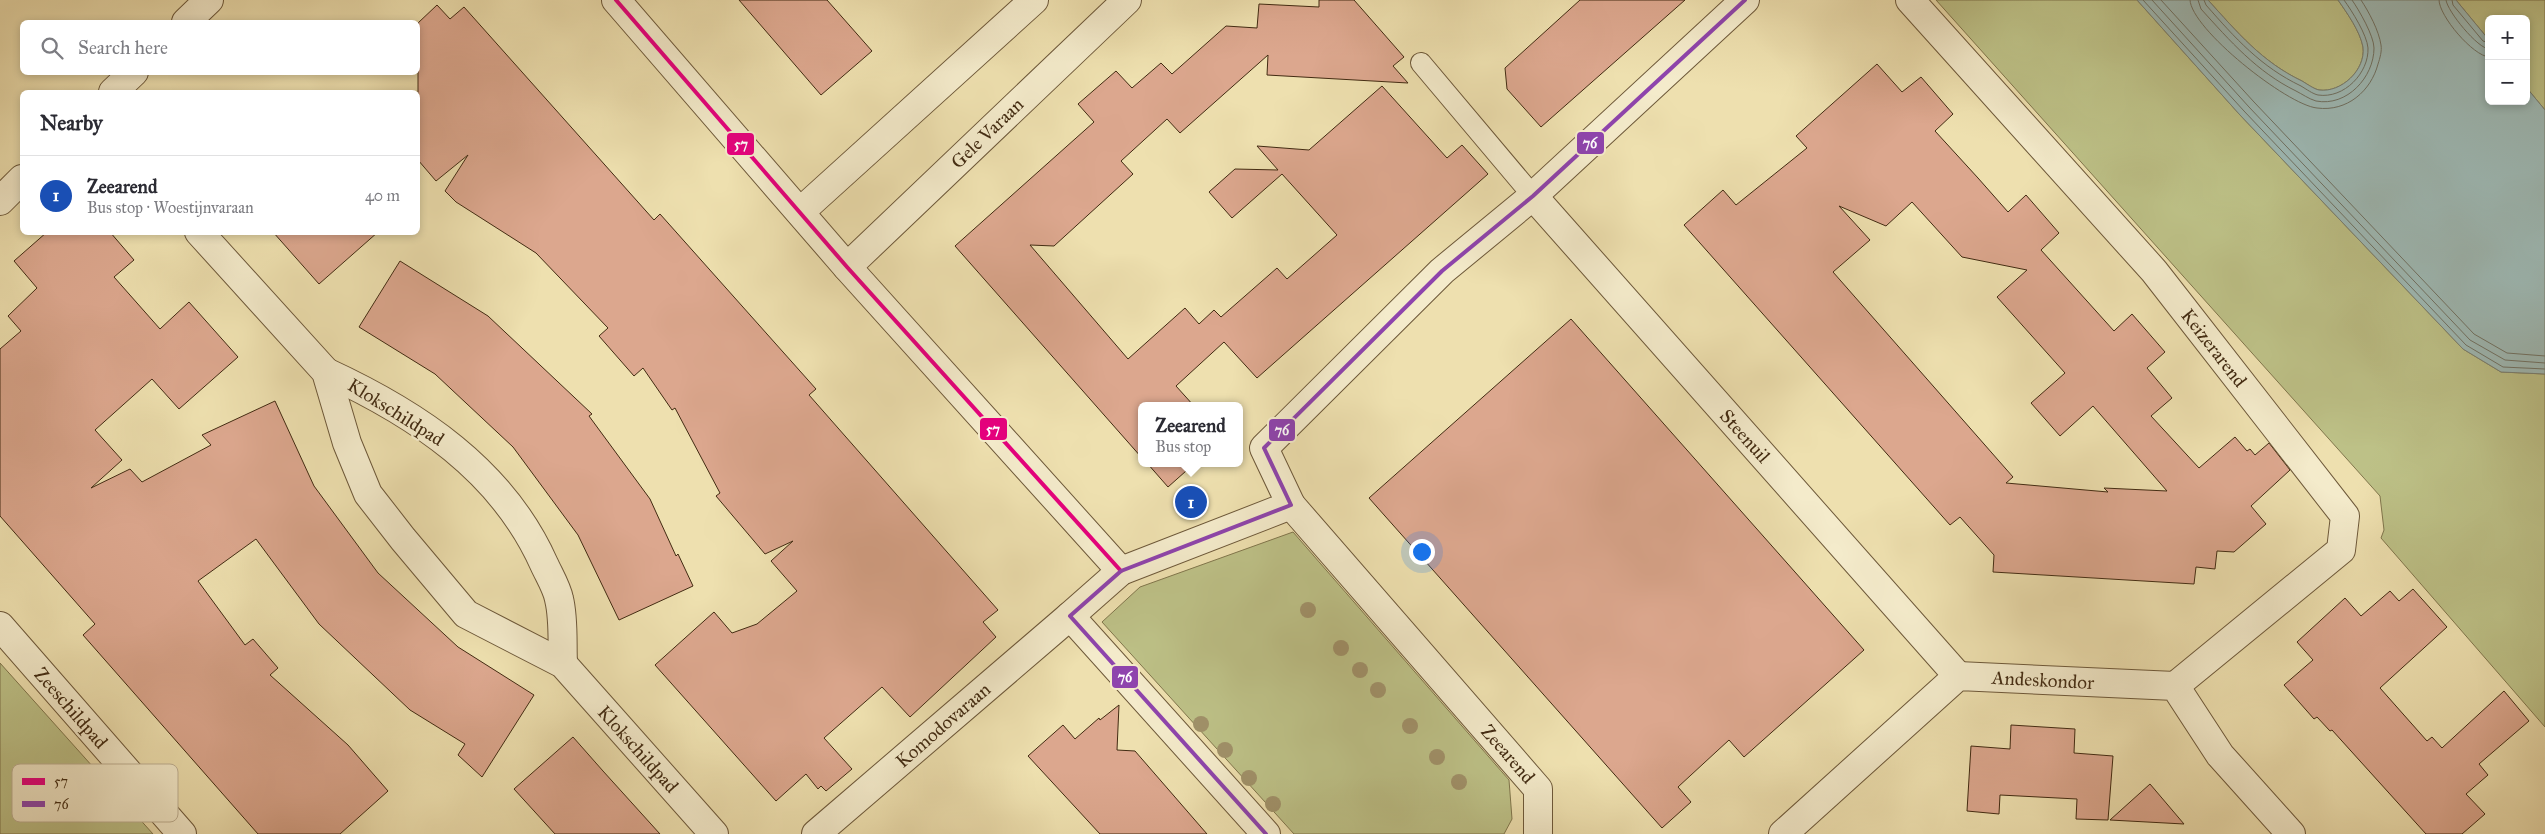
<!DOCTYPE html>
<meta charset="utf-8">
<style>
:root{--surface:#fff;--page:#f2f2f3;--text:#2b2b33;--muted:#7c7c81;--line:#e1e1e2;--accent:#8f2418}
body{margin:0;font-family:"IM FELL Great Primer",serif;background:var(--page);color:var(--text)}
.controls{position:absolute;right:15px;top:15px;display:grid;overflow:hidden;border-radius:8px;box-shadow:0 2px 8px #0003}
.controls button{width:45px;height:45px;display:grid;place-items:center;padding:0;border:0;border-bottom:1px solid var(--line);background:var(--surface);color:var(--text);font:25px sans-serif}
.you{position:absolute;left:1421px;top:551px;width:18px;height:18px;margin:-12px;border:4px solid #fff;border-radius:50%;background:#1a73e8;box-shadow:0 0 0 8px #1a73e833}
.badge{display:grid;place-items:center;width:32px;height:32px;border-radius:50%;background:var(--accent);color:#fff;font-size:16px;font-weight:700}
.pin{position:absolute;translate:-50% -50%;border:2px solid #fff;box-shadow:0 1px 5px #0006}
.popup{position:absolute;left:1138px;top:402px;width:105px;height:65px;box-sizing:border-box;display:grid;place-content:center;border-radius:8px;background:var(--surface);filter:drop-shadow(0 1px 4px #0005);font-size:16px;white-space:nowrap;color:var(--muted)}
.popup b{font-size:19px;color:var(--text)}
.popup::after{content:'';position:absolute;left:50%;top:100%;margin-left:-10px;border:10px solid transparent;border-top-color:var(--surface)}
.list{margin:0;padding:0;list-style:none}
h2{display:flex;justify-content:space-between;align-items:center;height:65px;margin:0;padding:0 20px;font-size:21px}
h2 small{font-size:16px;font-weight:400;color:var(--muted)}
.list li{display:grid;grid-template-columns:32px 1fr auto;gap:15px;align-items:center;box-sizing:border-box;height:80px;padding:0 20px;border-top:1px solid var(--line)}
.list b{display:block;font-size:19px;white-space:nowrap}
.list p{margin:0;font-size:16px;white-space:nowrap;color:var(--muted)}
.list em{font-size:16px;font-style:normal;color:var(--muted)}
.icon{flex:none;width:28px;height:28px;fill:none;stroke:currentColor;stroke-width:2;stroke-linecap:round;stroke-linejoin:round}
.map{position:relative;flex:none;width:2545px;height:834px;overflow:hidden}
.search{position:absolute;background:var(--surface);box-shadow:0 2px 8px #0003;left:20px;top:20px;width:400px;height:55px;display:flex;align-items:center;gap:12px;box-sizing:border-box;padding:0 18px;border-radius:8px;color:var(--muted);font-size:19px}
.panel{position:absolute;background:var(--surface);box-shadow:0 2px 8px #0003;left:20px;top:90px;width:400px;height:145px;border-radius:8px}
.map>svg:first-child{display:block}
.green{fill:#bdc187;stroke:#80764c}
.water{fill:#9ebab6;stroke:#798174}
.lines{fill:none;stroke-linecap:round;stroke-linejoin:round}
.shore{stroke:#707264;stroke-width:1}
.building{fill:#dca78e;stroke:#422b12;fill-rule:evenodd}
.lane-casing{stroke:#6d5839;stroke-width:22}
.street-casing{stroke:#6d5839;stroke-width:30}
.lane{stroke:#f4ebcb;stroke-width:20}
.street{stroke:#f4ebcb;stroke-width:28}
.bus-1-casing{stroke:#f4ebcb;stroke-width:8}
.bus-2-casing{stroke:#f4ebcb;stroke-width:8}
.bus-1{stroke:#e5007d;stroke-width:4}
.bus-2{stroke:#8e44ad;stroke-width:4}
.tree{fill:#a09169}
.labels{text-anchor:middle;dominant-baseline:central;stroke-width:4.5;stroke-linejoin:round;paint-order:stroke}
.street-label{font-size:19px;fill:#422b12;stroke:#f4ebcb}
.key{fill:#f4ebcb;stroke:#bfb194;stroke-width:1}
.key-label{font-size:14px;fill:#422b12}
.line-badge{stroke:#f4ebcb;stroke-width:2}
.badge-label{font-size:14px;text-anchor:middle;font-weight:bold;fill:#fff}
</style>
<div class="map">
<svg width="2545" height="834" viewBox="0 0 2545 834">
<rect width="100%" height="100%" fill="#eee0af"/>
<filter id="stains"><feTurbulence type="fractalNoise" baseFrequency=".004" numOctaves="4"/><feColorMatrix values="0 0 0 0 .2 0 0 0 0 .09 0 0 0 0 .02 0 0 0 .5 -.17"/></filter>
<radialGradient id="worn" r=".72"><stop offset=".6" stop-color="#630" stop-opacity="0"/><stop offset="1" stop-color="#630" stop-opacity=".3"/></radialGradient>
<g class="green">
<polygon points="1936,0 2137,0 2240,115 2463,349 2501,372 2545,374 2545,727 2381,538 2384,530 2380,496"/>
<path d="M 2208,0 L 2338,0 C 2347,13 2360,31 2363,47 C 2366,70 2341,93 2319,90 C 2314,89 2307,84 2302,81 C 2262,62 2237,32 2208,0 Z"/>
<polygon points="2456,0 2545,0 2545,110 2526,87 2526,19 2489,19 2489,40"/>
<polygon points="1293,532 1509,780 1512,819 1504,834 1294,834 1102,622 1140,587"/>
<polygon points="0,663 153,834 0,834"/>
</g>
<path class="water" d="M 2137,0 L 2208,0 C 2237,32 2262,62 2302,81 C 2307,84 2314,89 2319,90 C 2341,93 2366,70 2363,47 C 2360,31 2347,13 2338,0 L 2456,0 L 2489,40 L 2489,101 L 2526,101 L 2526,87 L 2545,110 L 2545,374 L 2501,372 L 2463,349 L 2240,115 Z"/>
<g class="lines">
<g class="shore">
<polyline points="2143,0 2244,111 2466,345 2503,367 2545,369"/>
<polyline points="2152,0 2249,107 2470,340 2505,360 2545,363"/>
<polyline points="2161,0 2254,102 2474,334 2507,353 2545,356"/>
<path d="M 2190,0 C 2191,29 2287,105 2317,108 C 2347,112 2371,91 2378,64 C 2380,58 2382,51 2381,45 C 2379,31 2369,12 2361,0"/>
<path d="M 2198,0 L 2201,9 C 2230,41 2257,72 2296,91 C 2302,94 2309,99 2316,101 C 2347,107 2374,77 2374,48 C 2374,36 2359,10 2352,0"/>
<path d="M 2204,0 L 2206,5 C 2235,38 2261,67 2301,86 C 2306,89 2313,94 2318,95 C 2344,99 2369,73 2368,48 C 2367,35 2352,11 2344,0"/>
<path d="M 2439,0 C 2439,16 2473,56 2489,57"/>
<path d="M 2446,0 C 2447,11 2478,49 2489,49"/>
<polyline points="2452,0 2453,5 2483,41 2489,43"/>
</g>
</g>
<g class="building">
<polygon points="739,0 827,0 872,51 821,95"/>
<polygon points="1319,0 1354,0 1404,57 1393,66 1408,83 1267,75 1268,55 1180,133 1167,119 1121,161 1133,174 1054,246 1030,245 1128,359 1185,308 1199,324 1214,310 1221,317 1277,268 1287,279 1337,235 1282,174 1232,218 1209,192 1235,169 1278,170 1257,146 1309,150 1382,86 1447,158 1462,145 1488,174 1257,378 1224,342 1176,386 1194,406 1142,406 1142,458 955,246 1094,122 1078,104 1116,71 1132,88 1161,63 1172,74 1226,26 1257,28 1259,4 1319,7"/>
<polygon points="1580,0 1685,0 1541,127 1507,89 1505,68"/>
<polygon points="437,5 450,19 464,7 654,220 660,214 816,389 809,395 998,610 983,622 996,637 910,717 882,687 824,738 852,769 826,791 821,786 818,789 806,774 776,801 655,665 714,612 732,633 757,624 797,591 771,561 793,541 765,554 716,496 720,493 675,408 672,410 643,368 634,376 599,336 608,328 536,253 456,202 445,191 468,155 436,181 418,160 418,23"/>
<path d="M 1877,64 L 1902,92 L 1921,77 L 1953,114 L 1935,131 L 1978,178 L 2008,212 L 2026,195 L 2059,233 L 2041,250 L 2114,331 L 2132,314 L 2165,352 L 2147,368 L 2172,398 L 2151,416 L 2199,468 L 2235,437 L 2247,451 L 2250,449 L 2255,455 L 2269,443 L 2290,470 L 2251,506 L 2266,524 L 2234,552 L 2217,551 L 2215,569 L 2196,567 L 2194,584 L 1993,572 L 1994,555 L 1960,517 L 1950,525 L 1684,225 L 1723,190 L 1736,205 L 1807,148 L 1796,136 ZM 1912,202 L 1962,257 L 2027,270 L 1997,297 L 2065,373 L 2031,403 L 2060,436 L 2093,406 L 2167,491 L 2104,488 L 2108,492 L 2006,483 L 2013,477 L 1833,272 L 1870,240 L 1839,206 L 1886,226 Z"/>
<polygon points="47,232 110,232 134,260 114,277 160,329 189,302 238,357 179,409 152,379 95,430 122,460 91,488 130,469 142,482 211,445 202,435 275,401 314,486 378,573 458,647 534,695 482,777 458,755 465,744 410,710 319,624 256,539 198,581 245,645 253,639 278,668 270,675 348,745 388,791 340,834 258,834 83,635 95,624 0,516 0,349 21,331 8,316 37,288 14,261"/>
<polygon points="273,232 378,232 319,284"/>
<polygon points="400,261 488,316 592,414 589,416 650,499 676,556 678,554 693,586 619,620 578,535 513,447 435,374 359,327"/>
<polygon points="1571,319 1864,650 1744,757 1729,740 1678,787 1691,802 1662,828 1369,498"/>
<polygon points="1147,463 1195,463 1168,487"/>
<polygon points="2413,589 2447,627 2380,688 2427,741 2432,737 2442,748 2504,691 2529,721 2479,764 2488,775 2466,794 2485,814 2462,834 2426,834 2332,730 2330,731 2317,717 2314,719 2284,685 2313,660 2297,642 2345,598 2361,616 2390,591 2399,601"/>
<polygon points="1119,705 1117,750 1135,751 1207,834 1100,834 1028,756 1063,725 1075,739 1099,718 1100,720"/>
<polygon points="2011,725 2075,729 2074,753 2113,756 2108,820 2076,819 2077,799 2000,795 1999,814 1967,811 1971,746 2010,749"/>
<polygon points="573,737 603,771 660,834 555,834 514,789"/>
<polygon points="2150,784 2184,824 2110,820"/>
</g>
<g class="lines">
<defs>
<polyline id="lane" points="1421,63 1533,196"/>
<g id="street">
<polyline points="616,0 847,267 1121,571"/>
<polyline points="1910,0 2154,271 2345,516 2341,550 2175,686"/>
<polyline points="186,22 209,0"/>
<polyline points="113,92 134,72"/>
<polyline points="1533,196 1958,676"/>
<polyline points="0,201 22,179"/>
<polyline points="800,212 1034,0"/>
<polyline points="199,232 326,372 347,443 368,494 403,539 466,614 563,664 714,834"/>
<polyline points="847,267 1127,0"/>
<path d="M 326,372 C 417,414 502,470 544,564 C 549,575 557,588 559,599 C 564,619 562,643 563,664"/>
<polyline points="1291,505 1538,789 1538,834"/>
<polyline points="0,626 182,834"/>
<polyline points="816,834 1070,616"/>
<polyline points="1266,834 1070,616 1121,571 1291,505 1264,448 1442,271 1533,196 1745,0"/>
<polyline points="1783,834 1958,676 2175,686 2220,755 2291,834"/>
</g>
</defs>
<use href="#lane" class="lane-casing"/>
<use href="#street" class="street-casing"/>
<use href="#lane" class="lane"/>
<use href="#street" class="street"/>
<defs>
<polyline id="bus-1" points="616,0 847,267 1121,571"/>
<polyline id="bus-2" points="1266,834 1070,616 1121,571 1291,505 1264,448 1442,271 1533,196 1745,0"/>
</defs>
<use href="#bus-1" class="bus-1-casing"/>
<use href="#bus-2" class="bus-2-casing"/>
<use href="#bus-1" class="bus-1"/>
<use href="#bus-2" class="bus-2"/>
</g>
<g class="tree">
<circle cx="1308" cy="610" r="8"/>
<circle cx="1341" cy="648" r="8"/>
<circle cx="1360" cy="670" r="8"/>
<circle cx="1378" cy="690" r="8"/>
<circle cx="1201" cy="724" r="8"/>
<circle cx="1410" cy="726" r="8"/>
<circle cx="1225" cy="750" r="8"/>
<circle cx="1437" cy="757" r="8"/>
<circle cx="1249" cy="778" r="8"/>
<circle cx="1459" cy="782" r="8"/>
<circle cx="1273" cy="804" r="8"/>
</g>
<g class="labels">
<g class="street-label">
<text transform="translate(987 133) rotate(-44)">Gele Varaan</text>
<text transform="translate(2214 348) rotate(52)">Keizerarend</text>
<text transform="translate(396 412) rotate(32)">Klokschildpad</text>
<text transform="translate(1745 436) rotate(48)">Steenuil</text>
<text transform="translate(2043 680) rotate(3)">Andeskondor</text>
<text transform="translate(71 708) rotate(49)">Zeeschildpad</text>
<text transform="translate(943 725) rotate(-41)">Komodovaraan</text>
<text transform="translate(638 749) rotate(48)">Klokschildpad</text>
<text transform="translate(1508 754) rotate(49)">Zeearend</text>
</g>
</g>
<rect x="12" y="764" width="166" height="58" rx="8" class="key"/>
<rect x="22" y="778" width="23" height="7" fill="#e5007d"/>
<rect x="22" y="801" width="23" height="6" fill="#8e44ad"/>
<g class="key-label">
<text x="54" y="786">57</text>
<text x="54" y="809">76</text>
</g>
<g class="line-badge">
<rect x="1576" y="131" width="29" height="24" rx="5" fill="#8e44ad"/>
<rect x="726" y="132" width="29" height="24" rx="5" fill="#e5007d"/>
<rect x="979" y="417" width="29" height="24" rx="5" fill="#e5007d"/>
<rect x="1268" y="418" width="28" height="24" rx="5" fill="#8e44ad"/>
<rect x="1111" y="665" width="28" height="24" rx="5" fill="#8e44ad"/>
</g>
<g class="badge-label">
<text x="1590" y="148">76</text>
<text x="741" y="149">57</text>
<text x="993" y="434">57</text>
<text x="1282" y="435">76</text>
<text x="1125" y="682">76</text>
</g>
<rect width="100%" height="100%" filter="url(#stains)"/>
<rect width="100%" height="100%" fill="url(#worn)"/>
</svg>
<div class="controls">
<button>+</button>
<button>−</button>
</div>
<div class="you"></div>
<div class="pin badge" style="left:1191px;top:502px;background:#1a4fb4">1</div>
<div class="popup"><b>Zeearend</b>Bus stop</div>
<div class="search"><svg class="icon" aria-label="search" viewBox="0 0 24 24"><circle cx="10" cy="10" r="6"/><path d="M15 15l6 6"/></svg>Search here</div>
<section class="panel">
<h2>Nearby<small></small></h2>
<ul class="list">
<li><span class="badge" style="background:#1a4fb4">1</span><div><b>Zeearend</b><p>Bus stop · Woestijnvaraan</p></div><em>40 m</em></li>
</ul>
</section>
</div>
